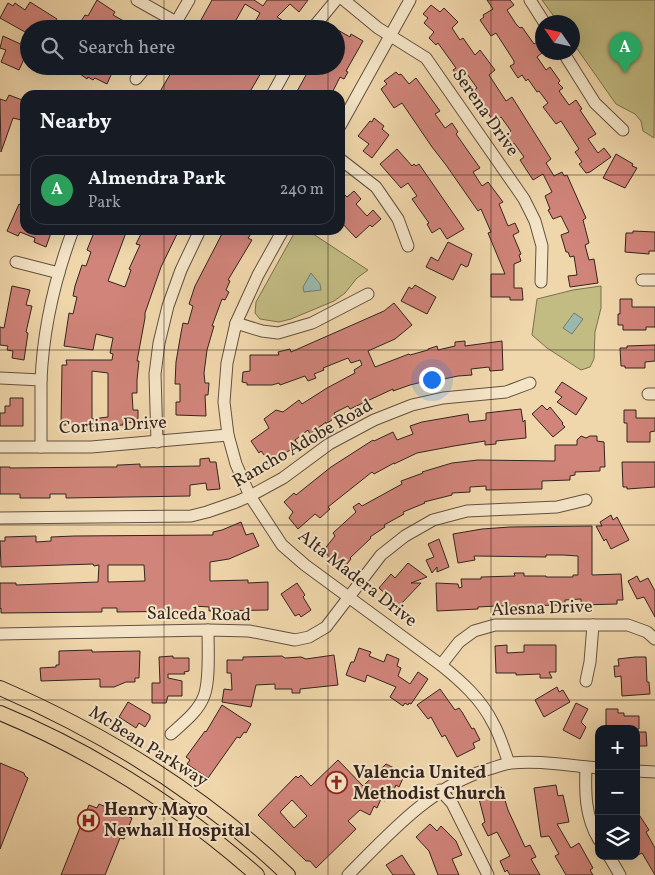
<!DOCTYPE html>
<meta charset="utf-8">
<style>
:root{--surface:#171b24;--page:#242831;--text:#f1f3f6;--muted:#9ea1a6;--line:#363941;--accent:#7c3aed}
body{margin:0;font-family:Vollkorn,serif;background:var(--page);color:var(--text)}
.controls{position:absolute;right:15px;bottom:15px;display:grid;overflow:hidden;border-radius:10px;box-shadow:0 5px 20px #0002}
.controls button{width:45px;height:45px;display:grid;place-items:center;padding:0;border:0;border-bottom:1px solid var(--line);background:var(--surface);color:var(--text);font:25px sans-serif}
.compass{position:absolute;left:535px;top:15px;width:45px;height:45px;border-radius:50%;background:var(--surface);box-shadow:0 5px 20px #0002;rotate:304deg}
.you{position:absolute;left:431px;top:379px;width:18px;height:18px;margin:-12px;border:4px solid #fff;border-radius:50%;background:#1a73e8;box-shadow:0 0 0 8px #1a73e833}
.badge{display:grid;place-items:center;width:32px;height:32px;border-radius:50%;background:var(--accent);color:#fff;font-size:16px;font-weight:700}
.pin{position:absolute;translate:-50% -41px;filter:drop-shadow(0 1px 2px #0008)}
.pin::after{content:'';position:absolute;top:26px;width:18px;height:15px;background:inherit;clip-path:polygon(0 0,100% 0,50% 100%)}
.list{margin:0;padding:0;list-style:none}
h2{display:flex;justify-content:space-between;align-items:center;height:65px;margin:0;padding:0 20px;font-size:21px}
h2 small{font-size:16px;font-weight:400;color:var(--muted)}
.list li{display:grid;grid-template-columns:32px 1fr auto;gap:15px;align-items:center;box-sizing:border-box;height:70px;margin:0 10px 10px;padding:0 10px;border:1px solid var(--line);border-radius:15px}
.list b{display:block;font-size:19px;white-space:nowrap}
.list p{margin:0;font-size:16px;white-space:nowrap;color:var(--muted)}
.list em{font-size:16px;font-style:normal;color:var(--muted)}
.icon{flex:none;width:28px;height:28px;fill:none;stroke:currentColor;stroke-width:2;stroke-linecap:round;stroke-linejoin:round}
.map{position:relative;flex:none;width:655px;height:875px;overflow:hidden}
.search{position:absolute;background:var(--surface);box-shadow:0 5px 20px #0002;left:20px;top:20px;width:325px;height:55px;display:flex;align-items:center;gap:12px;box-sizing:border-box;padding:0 18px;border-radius:28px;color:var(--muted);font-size:19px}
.panel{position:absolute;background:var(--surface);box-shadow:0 5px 20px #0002;left:20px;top:90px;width:325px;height:145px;border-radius:15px}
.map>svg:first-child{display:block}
.green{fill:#c2bc83;stroke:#7a7050}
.water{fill:#9ab9ac;stroke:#717d73}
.building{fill:#d1847a;stroke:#33241e;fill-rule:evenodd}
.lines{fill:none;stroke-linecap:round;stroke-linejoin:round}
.minor-casing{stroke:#625141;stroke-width:13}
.major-casing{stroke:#33241e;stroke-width:16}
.minor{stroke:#f5e5c8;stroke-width:11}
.major{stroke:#f0d7ab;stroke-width:14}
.grid{fill:none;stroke:#33241e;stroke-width:1;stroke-opacity:0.55}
.labels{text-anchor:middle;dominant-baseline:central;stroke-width:4;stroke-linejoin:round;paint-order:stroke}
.street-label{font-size:18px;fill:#33241e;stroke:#f5e5c8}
.poi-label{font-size:18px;font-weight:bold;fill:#33241e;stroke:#f5e5c8;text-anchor:start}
</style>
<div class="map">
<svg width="655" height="875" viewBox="0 0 655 875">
<rect width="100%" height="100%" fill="#f0d7ab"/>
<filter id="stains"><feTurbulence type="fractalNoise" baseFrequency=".004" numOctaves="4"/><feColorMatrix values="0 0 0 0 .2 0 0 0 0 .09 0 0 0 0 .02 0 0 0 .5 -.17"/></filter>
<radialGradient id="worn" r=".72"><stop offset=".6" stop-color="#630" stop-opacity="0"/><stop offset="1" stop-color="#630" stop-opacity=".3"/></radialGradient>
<g class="green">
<polygon points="542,0 655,0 654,138 643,131 641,121 635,114 616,104 573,43 572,22 558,22"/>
<polygon points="296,230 307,230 368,270 357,278 345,293 334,301 291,319 279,322 260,319 255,313 256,302"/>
<polygon points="601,286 601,308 595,332 594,359 590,367 581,370 547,348 532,335 537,299 573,290"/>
</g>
<g class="water">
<polygon points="311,273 320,284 321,290 304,292 303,287"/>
<polygon points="574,313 583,319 572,334 563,328"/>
</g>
<g class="building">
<polygon points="97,0 115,12 113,15 138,29 83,29 78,26 85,15 88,16"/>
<polygon points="212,0 254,0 263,6 267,0 308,0 299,12 290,4 277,17 296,29 251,29 260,13 245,4 231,29 196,29"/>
<polygon points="487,0 510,0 514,5 507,10 516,24 520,28 522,27 534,44 537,42 542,50 543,52 537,57 546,70 550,67 560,81 558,83 563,88 559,91 569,105 576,100 582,109 580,110 596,134 588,139 598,153 604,148 611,157 590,172 586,173 579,164 582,162 575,152 579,149 561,121 556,124 543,107 548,103 539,91 537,92 528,79 526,81 522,75 518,78 510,66 514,64 514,61 496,33 491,36 480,20 484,17 483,15 493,9"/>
<polygon points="30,2 57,19 56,21 61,23 58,29 27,29 25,32 0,18 8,3 13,6 15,3 25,10"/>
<polygon points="431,5 440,12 444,8 458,22 452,28 460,40 463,38 475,55 480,50 495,70 489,75 506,101 512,97 551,159 546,163 554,176 562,172 564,176 567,175 586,218 583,220 589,243 585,245 589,260 594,259 598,283 570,287 568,276 577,275 574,256 570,257 568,252 566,252 561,235 569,232 561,216 553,219 548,210 550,209 545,196 552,192 543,174 533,180 520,160 524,157 514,143 507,148 501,138 511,131 501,117 494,122 473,91 477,88 467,74 460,79 453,70 456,68 438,43 436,45 429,38 434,32 424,23 428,18 423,14"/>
<polygon points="336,29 350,37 351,34 363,41 346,71 348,72 344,79 340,77 331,95 295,95 311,66 336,66 336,54 340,56 344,50 336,44"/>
<polygon points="3,36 29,48 19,70 1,62 6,50 0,48"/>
<polygon points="69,66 115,66 107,84 95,78 93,80 88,77 87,79"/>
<polygon points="175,66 265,66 248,95 158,95"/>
<polygon points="396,72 399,75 401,74 409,84 416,78 440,111 435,114 445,128 452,123 458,132 456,134 480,168 473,172 482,186 488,182 503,202 499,204 508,226 515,223 519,232 513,235 521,254 519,255 521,261 514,264 514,288 522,288 523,300 510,300 510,297 491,297 491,274 505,274 488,233 491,232 481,209 478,211 446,165 432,147 402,103 394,108 381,89 387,84 384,81"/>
<polygon points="9,95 25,101 25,121 13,118 1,152 0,99 6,101"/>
<polygon points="374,118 384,126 382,129 389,135 372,158 363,151 369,144 358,136 370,121 372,122"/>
<polygon points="397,149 412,166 414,164 416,166 419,164 464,229 447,239 440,228 432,233 427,224 429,223 412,199 417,196 408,183 401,188 380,164"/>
<polygon points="616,154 633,164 632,166 637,168 625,188 603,178"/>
<polygon points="340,190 347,197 354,191 361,199 356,204 367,216 373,210 381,219 372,227 370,225 356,238 340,221"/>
<polygon points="19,204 25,206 25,230 52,230 46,247 34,242 35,238 20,232 18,236 7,231"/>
<path d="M 95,230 L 127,230 L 108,281 L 125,287 L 131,270 L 129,269 L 140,245 L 136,244 L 143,230 L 179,230 L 161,267 L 145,313 L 145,318 L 137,361 L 139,361 L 137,380 L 137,393 L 132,393 L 133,410 L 138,410 L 138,422 L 123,423 L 123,425 L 91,427 L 91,431 L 79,431 L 77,425 L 61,425 L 62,365 L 67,365 L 66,360 L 112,360 L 113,354 L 110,353 L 113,338 L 96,334 L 93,350 L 64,346 L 69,313 L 73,314 L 77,297 L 73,296 L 75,286 L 82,265 L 86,266 L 91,252 L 87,250 ZM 92,371 L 108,373 L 108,417 L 92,419 Z"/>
<polygon points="224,230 254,230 248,238 252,240 228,280 230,281 226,290 229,292 225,300 222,299 212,326 214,326 207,350 204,373 205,383 209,383 208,395 205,395 206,416 176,415 176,402 180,402 180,384 175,384 176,362 181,333 183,323 188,324 193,306 189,304 195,286"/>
<polygon points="633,231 655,232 655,251 649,251 649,254 625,252 626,233 633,233"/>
<polygon points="448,242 472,254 468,266 466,267 461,264 453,280 426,267 431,257 438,261"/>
<polygon points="415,285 436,297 427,314 401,301 409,287 412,289"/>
<polygon points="12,286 30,290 26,305 32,306 26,332 28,333 24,360 12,358 13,351 7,350 8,346 0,345 0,327 4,328"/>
<polygon points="620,299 632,299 632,307 655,307 655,327 646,327 646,330 623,330 623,325 618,325 618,314 620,314"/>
<polygon points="394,303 412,325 395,339 368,351 375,367 409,354 410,355 428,350 428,349 437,346 438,350 455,346 455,342 465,341 465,346 502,341 503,370 490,371 489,367 471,369 472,375 458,376 439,380 438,378 410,385 393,391 393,389 350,409 348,406 334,413 336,417 326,424 326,422 310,434 308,430 295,440 298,444 271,464 261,451 259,453 251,441 269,428 264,419 276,410 283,412 299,400 302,404 305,402 327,388 355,373 354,370 362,365 360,360 351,363 348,358 323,368 324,370 314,374 316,378 308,381 305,376 280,385 279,383 272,385 247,385 247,383 242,382 243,372 250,371 250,355 279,355 278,352 290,349 291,352 384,311"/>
<polygon points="655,345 655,361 645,362 645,368 625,368 625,366 621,366 620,348 627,348 627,346"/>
<polygon points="562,382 587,398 576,415 557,402 562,397 555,392"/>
<polygon points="10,398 23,398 23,426 0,426 0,413 5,413 5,406 10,406"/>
<polygon points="542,405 547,410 550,407 563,423 562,424 565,427 553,437 532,414"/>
<polygon points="521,409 523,422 525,420 526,438 496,441 496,444 485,445 485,441 454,446 417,453 394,464 394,463 374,474 372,472 328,507 330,509 320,518 315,514 298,529 289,518 293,512 284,502 294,493 296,495 331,467 373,440 374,441 393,432 397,440 413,434 410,426 422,422 468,414 469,422 486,420 486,413"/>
<polygon points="624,410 636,410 636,418 655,418 655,431 650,432 650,442 627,442 627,423 624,423"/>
<polygon points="581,436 586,438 590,436 597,436 597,441 604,442 605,467 600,467 600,471 575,472 575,475 570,476 570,480 542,481 542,489 486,490 486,486 470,487 470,492 452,493 452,495 424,502 425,503 403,512 404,514 384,525 385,527 370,537 371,538 350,558 351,559 343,569 323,551 335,536 333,533 356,512 353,507 359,503 362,506 402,484 401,481 423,473 422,472 452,463 478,460 555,461 555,445 577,445 577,440"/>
<polygon points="209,458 210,462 216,462 220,489 207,490 206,483 190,485 190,496 66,498 66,494 50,494 50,498 20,498 20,494 0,494 0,467 10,467 10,468 107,467 117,467 117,465 120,465 140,464 140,467 200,466 200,459"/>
<polygon points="622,462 655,462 655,487 627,489 627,487 623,487"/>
<polygon points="611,515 613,520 617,517 629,540 611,549 606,539 604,541 596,526 602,526 600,522"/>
<path d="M 241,522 L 246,535 L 253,533 L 259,546 L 229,559 L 210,562 L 210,581 L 248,580 L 248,583 L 268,582 L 268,610 L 209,611 L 209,607 L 194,606 L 194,611 L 117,612 L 117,608 L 102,608 L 102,612 L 1,613 L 1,608 L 0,609 L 0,583 L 16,583 L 16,585 L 98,582 L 99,565 L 94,566 L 93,564 L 1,567 L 0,541 L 5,541 L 5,537 L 36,536 L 36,542 L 51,541 L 51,537 L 74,536 L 213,535 L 213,532 L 222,530 ZM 108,565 L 144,565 L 145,581 L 108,582 Z"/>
<polygon points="592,526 592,575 621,574 623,600 617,600 617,604 581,605 581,599 565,600 565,605 496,606 478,607 478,609 437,611 436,583 458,584 459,588 462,587 461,579 481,579 481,577 515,576 514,573 524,573 524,576 546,576 546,577 573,577 573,575 578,575 578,556 563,555 546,555 546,557 474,556 475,560 458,563 453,534 482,529 510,527"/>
<polygon points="439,539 449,567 437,572 437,567 432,573 426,560 434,557 428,544"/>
<polygon points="408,563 427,577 411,583 421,583 399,606 379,588 391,574 395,578"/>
<polygon points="637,576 640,582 648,578 655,591 655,617 644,597 637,599 628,581"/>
<polygon points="297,583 305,595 303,597 311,610 301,617 299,614 295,616 281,594"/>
<polygon points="507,645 507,653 524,652 524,645 556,645 556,672 549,672 552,678 540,678 540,674 516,675 516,673 496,673 495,646"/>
<polygon points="359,648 371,652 369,656 384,662 387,654 399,659 397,666 401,668 398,676 410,684 418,672 428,679 411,704 409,703 408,705 405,703 403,706 390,697 396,687 367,675 365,682 346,675 351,662 354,662"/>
<polygon points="92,650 92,652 140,651 139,678 135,678 135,682 126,682 114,687 100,687 100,679 41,681 40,668 56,667 56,665 59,665 59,651"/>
<polygon points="334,655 338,685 300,689 300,693 292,693 292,689 275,689 275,684 256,685 251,707 222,702 224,689 232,690 231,673 227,673 227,660 243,660 243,657 282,656 285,658 301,657 306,659"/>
<polygon points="173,656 173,658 189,658 189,671 184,672 185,674 168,674 168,678 182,681 182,696 168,696 166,703 152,703 152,683 160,683 159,657"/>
<polygon points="635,657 646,657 647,682 649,682 650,694 622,696 621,676 615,677 614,666 619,666 618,659"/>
<polygon points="557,687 559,692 563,690 570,702 544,717 535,700"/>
<polygon points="440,689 455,710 459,708 462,712 472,729 474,728 480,740 473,743 475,748 457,757 445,735 442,737 431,717 428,719 417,705"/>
<polygon points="128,702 150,715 150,719 145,727 139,723 136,728 119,717"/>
<polygon points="576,703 588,709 581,722 586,727 580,739 563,730"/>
<polygon points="222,705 251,724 246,733 244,732 240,738 237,737 208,778 187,764 190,760 186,757 205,731 206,732"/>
<polygon points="606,709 618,709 618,713 624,713 624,716 639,716 639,729 606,729"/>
<polygon points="636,732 646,732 647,746 636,746"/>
<path d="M 338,760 L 363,786 L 386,764 L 400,771 L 398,773 L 404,776 L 399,787 L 396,785 L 392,794 L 388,793 L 385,801 L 381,799 L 377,808 L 374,806 L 370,815 L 360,810 L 348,821 L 356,829 L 316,868 L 310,861 L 306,861 L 258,815 L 296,776 L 298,778 L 301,775 L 311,786 ZM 292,800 L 307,816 L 294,828 L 280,812 Z"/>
<polygon points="0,763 24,773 25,776 28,778 0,849"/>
<polygon points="556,785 558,796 563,795 569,822 557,824 571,848 579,843 593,868 590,870 593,875 566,875 555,856 559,854 549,836 541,837 534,788"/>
<polygon points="501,787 508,810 525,847 530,845 536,857 531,859 540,875 510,875 507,870 505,872 500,861 510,856 497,832 488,836 482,824 485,822 478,795"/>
<polygon points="99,804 132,818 124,839 120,838 105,875 61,875 89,805 97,808"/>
<polygon points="636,810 649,830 646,832 655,848 655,875 642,853 636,856"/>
<polygon points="430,824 437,831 441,826 456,841 462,855 452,859 459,875 438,875 429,851 416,837"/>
<polygon points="402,855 415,875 393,875 386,865"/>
</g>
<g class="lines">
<defs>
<g id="minor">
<polyline points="137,0 176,22"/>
<polyline points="344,0 378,28 426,58 524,199 535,221 542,246 541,282"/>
<polyline points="530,0 544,22"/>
<polyline points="172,29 189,0"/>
<polyline points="312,29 336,0"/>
<polyline points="563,52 595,103 623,130"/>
<polyline points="136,79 147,66"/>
<polyline points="272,95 288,66"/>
<polyline points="340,126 410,0"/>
<polyline points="340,159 376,187 398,219 408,246"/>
<path d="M 283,230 L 258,275 L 236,323 L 227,363 L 224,402 L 228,435 L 236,464 L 250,496 L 282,545 L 305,565 L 441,665 C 462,682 481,699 493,723 C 500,735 504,750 509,763"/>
<polyline points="16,262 59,273"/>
<polyline points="642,280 655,280"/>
<polyline points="236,323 262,331 278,333 312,323 368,294"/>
<polyline points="0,378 41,380"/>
<polyline points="648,394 655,394"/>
<polyline points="157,442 155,374 159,343 168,306 181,270 200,230"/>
<polyline points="0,447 91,447 228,435"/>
<path d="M 41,447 C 41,425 41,403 41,381 C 43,330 55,278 73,230"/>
<polyline points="0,518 191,516 207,512 236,502 250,496 283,478 329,444 374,420 412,405 443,398 506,392 530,383"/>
<polyline points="0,634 208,630 249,631 295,640 309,637 326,627 381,555 405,536 433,520 467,511 557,507 586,500"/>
<polyline points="441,665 459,642 474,631 495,625 628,625 647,632 655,639"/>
<polyline points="586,681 590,662 593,625"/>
<path d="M 171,734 C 183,723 198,712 204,696 C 210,681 208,648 208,630"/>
<path d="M 586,767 C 585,792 585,817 599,840"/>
<polyline points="636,771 655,772"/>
<polyline points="440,790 452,803 488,875"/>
<polyline points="609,856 620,875"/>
<path d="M 348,875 C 389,834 429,788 486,770 C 494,768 503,764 511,763 C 541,760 569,766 599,768"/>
</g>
<g id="major">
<path d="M 0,688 C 106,734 204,795 288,875"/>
<path d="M 0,713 C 94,752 181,808 257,875"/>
</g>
</defs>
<use href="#minor" class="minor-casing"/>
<use href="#major" class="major-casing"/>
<use href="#minor" class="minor"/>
<use href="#major" class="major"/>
</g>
<path class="grid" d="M 164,0 L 164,29M 328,0 L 328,29M 491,0 L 491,875M 164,66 L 164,95M 328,66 L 328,95M 0,175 L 25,175M 340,175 L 655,175M 164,230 L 164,875M 328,230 L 328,875M 0,350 L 655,350M 0,525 L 655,525M 0,700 L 655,700"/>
<defs>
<symbol id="church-ring" viewBox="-11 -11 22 22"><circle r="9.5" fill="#f5e5c8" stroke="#8f2418" stroke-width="1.5"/><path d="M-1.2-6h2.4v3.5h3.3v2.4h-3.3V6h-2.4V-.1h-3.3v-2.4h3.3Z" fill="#8f2418"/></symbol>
<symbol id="hospital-ring" viewBox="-11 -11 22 22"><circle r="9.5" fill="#f5e5c8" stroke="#8f2418" stroke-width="1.5"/><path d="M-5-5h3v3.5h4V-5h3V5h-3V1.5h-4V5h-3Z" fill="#8f2418"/></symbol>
</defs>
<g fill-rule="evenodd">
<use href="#church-ring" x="324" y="770" width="25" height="25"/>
<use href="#hospital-ring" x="76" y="808" width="25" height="25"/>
</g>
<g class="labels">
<g class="street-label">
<text transform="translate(485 113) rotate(55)">Serena Drive</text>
<text transform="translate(113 426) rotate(-3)">Cortina Drive</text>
<text transform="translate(303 444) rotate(-30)">Rancho Adobe Road</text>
<text transform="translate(357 579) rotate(38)">Alta Madera Drive</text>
<text transform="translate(542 609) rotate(-2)">Alesna Drive</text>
<text transform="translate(199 615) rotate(1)">Salceda Road</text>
<text transform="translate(148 747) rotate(32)">McBean Parkway</text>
</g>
<g class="poi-label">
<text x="353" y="773">Valencia United<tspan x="353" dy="21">Methodist Church</tspan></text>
<text x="104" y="810">Henry Mayo<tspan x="104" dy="21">Newhall Hospital</tspan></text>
</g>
</g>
<rect width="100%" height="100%" filter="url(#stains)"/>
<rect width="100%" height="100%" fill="url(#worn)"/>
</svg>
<div class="controls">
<button>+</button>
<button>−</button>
<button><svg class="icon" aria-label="layers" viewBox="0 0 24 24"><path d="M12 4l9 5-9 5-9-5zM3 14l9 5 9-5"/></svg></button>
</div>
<svg class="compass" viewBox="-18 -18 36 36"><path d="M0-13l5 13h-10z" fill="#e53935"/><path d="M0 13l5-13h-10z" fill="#9ea1a6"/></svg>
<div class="you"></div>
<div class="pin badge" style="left:625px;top:73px;background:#2e9e5b">A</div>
<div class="search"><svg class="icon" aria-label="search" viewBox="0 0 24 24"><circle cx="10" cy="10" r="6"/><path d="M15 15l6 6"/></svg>Search here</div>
<section class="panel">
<h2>Nearby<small></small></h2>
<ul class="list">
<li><span class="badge" style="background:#2e9e5b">A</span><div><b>Almendra Park</b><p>Park</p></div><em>240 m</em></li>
</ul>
</section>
</div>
